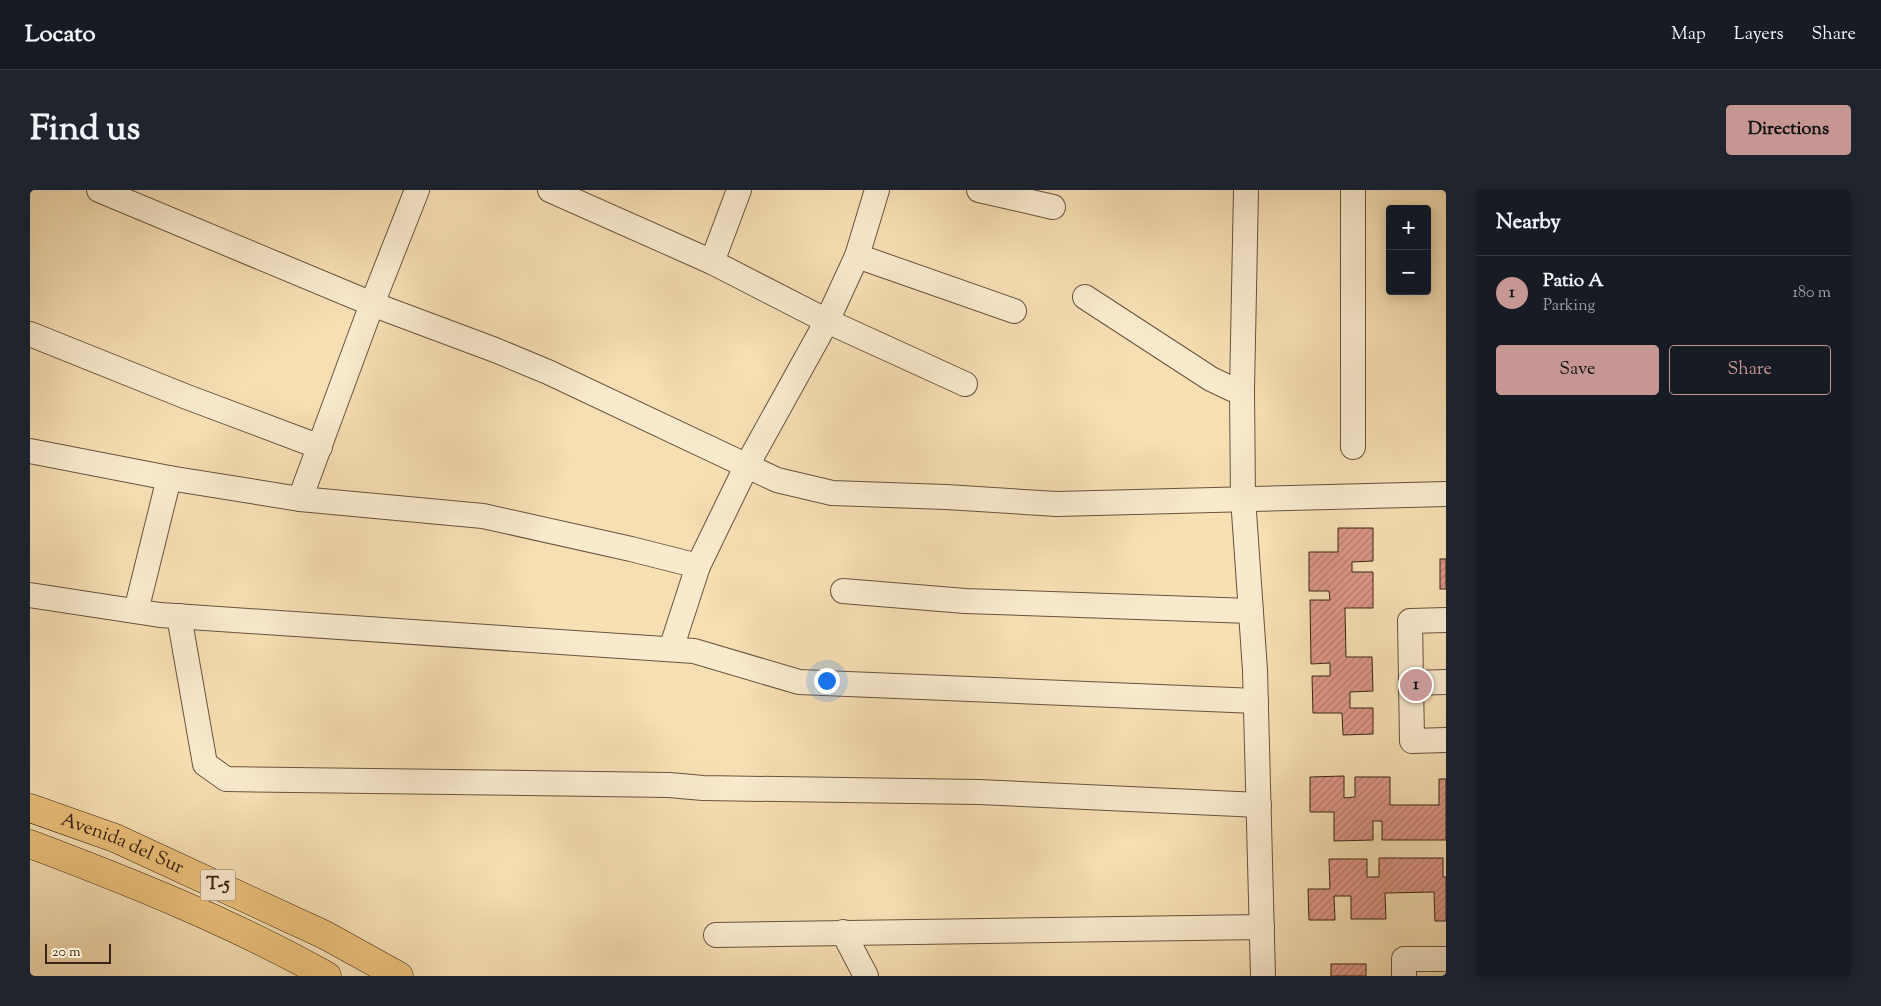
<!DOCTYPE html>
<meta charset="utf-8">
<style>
:root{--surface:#171b24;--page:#20242c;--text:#f1f3f6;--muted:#9ea1a6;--line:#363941;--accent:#c59692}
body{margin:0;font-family:"Sorts Mill Goudy",serif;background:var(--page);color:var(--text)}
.controls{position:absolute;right:15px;top:15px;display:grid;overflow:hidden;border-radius:5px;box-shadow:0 2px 12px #0003}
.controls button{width:45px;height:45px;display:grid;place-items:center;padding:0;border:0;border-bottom:1px solid var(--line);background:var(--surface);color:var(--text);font:25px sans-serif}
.scale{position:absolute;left:15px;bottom:12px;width:66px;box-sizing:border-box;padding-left:5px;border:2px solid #382416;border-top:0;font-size:14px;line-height:18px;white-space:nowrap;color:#382416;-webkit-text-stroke:4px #f9eace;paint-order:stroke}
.you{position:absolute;left:796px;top:490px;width:18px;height:18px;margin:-12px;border:4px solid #fff;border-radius:50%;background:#1a73e8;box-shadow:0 0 0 8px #1a73e833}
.badge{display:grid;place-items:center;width:32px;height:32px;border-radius:50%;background:var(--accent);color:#111;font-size:16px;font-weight:700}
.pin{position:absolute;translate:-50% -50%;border:2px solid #fff;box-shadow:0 1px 5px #0006}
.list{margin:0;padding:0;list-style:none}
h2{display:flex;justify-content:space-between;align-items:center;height:65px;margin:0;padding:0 20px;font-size:21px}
h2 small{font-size:16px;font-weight:400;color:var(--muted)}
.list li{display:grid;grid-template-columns:32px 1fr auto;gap:15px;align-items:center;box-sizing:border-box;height:75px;padding:0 20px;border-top:1px solid var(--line)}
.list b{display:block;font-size:19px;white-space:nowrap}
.list p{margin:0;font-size:16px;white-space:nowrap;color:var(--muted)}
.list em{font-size:16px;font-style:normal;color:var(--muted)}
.actions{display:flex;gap:10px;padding:15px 20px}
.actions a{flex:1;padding:11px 0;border:1px solid var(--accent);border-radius:5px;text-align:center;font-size:18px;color:var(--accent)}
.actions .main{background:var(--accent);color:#111}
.map{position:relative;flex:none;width:1416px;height:786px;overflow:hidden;border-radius:5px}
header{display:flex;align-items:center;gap:30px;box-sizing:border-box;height:70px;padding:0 25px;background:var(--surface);border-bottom:1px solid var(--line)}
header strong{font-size:24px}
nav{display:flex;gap:28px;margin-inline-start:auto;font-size:18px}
.intro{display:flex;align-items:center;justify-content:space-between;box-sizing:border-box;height:120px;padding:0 30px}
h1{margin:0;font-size:35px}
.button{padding:12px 22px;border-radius:5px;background:var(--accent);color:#111;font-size:18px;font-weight:700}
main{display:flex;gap:30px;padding:0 30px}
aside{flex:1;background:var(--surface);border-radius:5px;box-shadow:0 2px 12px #0003}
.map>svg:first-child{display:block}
.building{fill:url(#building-hatch);stroke:#382416}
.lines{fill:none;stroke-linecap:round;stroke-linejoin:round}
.street-casing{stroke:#68533d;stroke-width:26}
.highway-casing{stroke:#382416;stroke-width:29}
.street{stroke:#f9eace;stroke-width:24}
.highway{stroke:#ebc07a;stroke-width:28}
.labels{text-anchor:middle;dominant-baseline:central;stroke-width:4.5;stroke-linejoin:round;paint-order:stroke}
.shield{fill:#f9eace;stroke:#725f4d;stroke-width:1}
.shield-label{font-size:18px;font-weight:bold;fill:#382416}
.street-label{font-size:19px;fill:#382416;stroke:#f9eace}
</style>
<header>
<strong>Locato</strong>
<nav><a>Map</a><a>Layers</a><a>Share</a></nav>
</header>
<div class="intro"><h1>Find us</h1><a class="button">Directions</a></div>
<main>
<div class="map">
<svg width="1416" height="786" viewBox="0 0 1416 786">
<defs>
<pattern id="building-hatch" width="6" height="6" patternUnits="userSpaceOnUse" patternTransform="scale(1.25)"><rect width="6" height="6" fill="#de9787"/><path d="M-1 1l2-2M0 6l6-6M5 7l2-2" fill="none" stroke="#b57b6d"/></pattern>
</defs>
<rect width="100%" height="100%" fill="#f6dfb3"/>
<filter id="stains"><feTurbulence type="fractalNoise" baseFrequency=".004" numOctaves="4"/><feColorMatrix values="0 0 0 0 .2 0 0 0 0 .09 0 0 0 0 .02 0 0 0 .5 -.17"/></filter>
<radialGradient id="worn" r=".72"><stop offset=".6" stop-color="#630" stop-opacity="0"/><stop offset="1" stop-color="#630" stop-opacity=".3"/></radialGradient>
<g class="building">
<polygon points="1308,338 1343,338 1343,371 1322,372 1322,382 1343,382 1343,418 1315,418 1316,467 1342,467 1343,501 1320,502 1320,518 1343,518 1343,544 1313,545 1312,523 1283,523 1282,486 1300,486 1300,473 1281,474 1280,410 1300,410 1299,401 1279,401 1279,362 1308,362"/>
<rect x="1410" y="369" width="6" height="30"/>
<polygon points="1314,586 1314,608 1325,607 1325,587 1360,587 1360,615 1409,615 1409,589 1416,589 1416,650 1352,650 1352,631 1343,631 1343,650 1304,651 1304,622 1280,622 1280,587"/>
<polygon points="1349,668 1413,668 1413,687 1416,687 1416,731 1405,731 1404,702 1355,703 1356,729 1321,729 1321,706 1304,706 1305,730 1279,730 1278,699 1300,699 1299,669 1337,669 1337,687 1349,687"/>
<rect x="1301" y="774" width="35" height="12"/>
</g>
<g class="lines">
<defs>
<g id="street">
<polyline points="69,0 342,114 465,160 518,182 747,290 802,303 916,307 1027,314 1416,304"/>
<polyline points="520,0 682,72 797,131 935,194"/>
<polyline points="949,0 1023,17"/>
<polyline points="1216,0 1212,200 1213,308 1225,480 1233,786"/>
<polyline points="827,66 984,121"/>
<polyline points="682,72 709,0"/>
<polyline points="1055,107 1181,189 1202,199 1212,200"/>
<polyline points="0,144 157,207 290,257"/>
<polyline points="1323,257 1323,0"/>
<polyline points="0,261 139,288 270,309 453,326 601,359 668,376"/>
<polyline points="270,309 342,114 387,0"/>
<polyline points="813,401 935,411 1221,421"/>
<polyline points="0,405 130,425 664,461 769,492 1226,511"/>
<polyline points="106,421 139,288"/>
<polyline points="149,426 175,574 196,589 639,595 673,598 949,602 1229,615"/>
<polyline points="1416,430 1380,431 1382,551 1416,550"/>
<polyline points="641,459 668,376 716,277 797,131 827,66 847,0"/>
<polyline points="1381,493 1416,492"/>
<polyline points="813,742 836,786"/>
<polyline points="686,745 1232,737"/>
<polyline points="1374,786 1374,769 1416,769"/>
</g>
<g id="highway">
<path id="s1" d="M 0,618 L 85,648 L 295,745 L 369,786"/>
<path d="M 0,654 C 101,692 203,733 297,786"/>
</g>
</defs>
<use href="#street" class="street-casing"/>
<use href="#highway" class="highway-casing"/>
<use href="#street" class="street"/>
<use href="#highway" class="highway"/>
</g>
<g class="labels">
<rect class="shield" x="170.5" y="679.5" width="35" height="31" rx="4"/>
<g class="shield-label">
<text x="188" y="695">T-5</text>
</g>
<g class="street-label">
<text stroke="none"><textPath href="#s1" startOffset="99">Avenida del Sur</textPath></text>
</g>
</g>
<rect width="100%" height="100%" filter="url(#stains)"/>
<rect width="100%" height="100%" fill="url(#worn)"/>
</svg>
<div class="controls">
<button>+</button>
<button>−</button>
</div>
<div class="scale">20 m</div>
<div class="you"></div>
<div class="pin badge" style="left:1386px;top:495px">1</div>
</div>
<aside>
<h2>Nearby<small></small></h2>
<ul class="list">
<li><span class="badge">1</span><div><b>Patio A</b><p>Parking</p></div><em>180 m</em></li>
</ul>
<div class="actions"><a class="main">Save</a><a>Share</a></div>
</aside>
</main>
